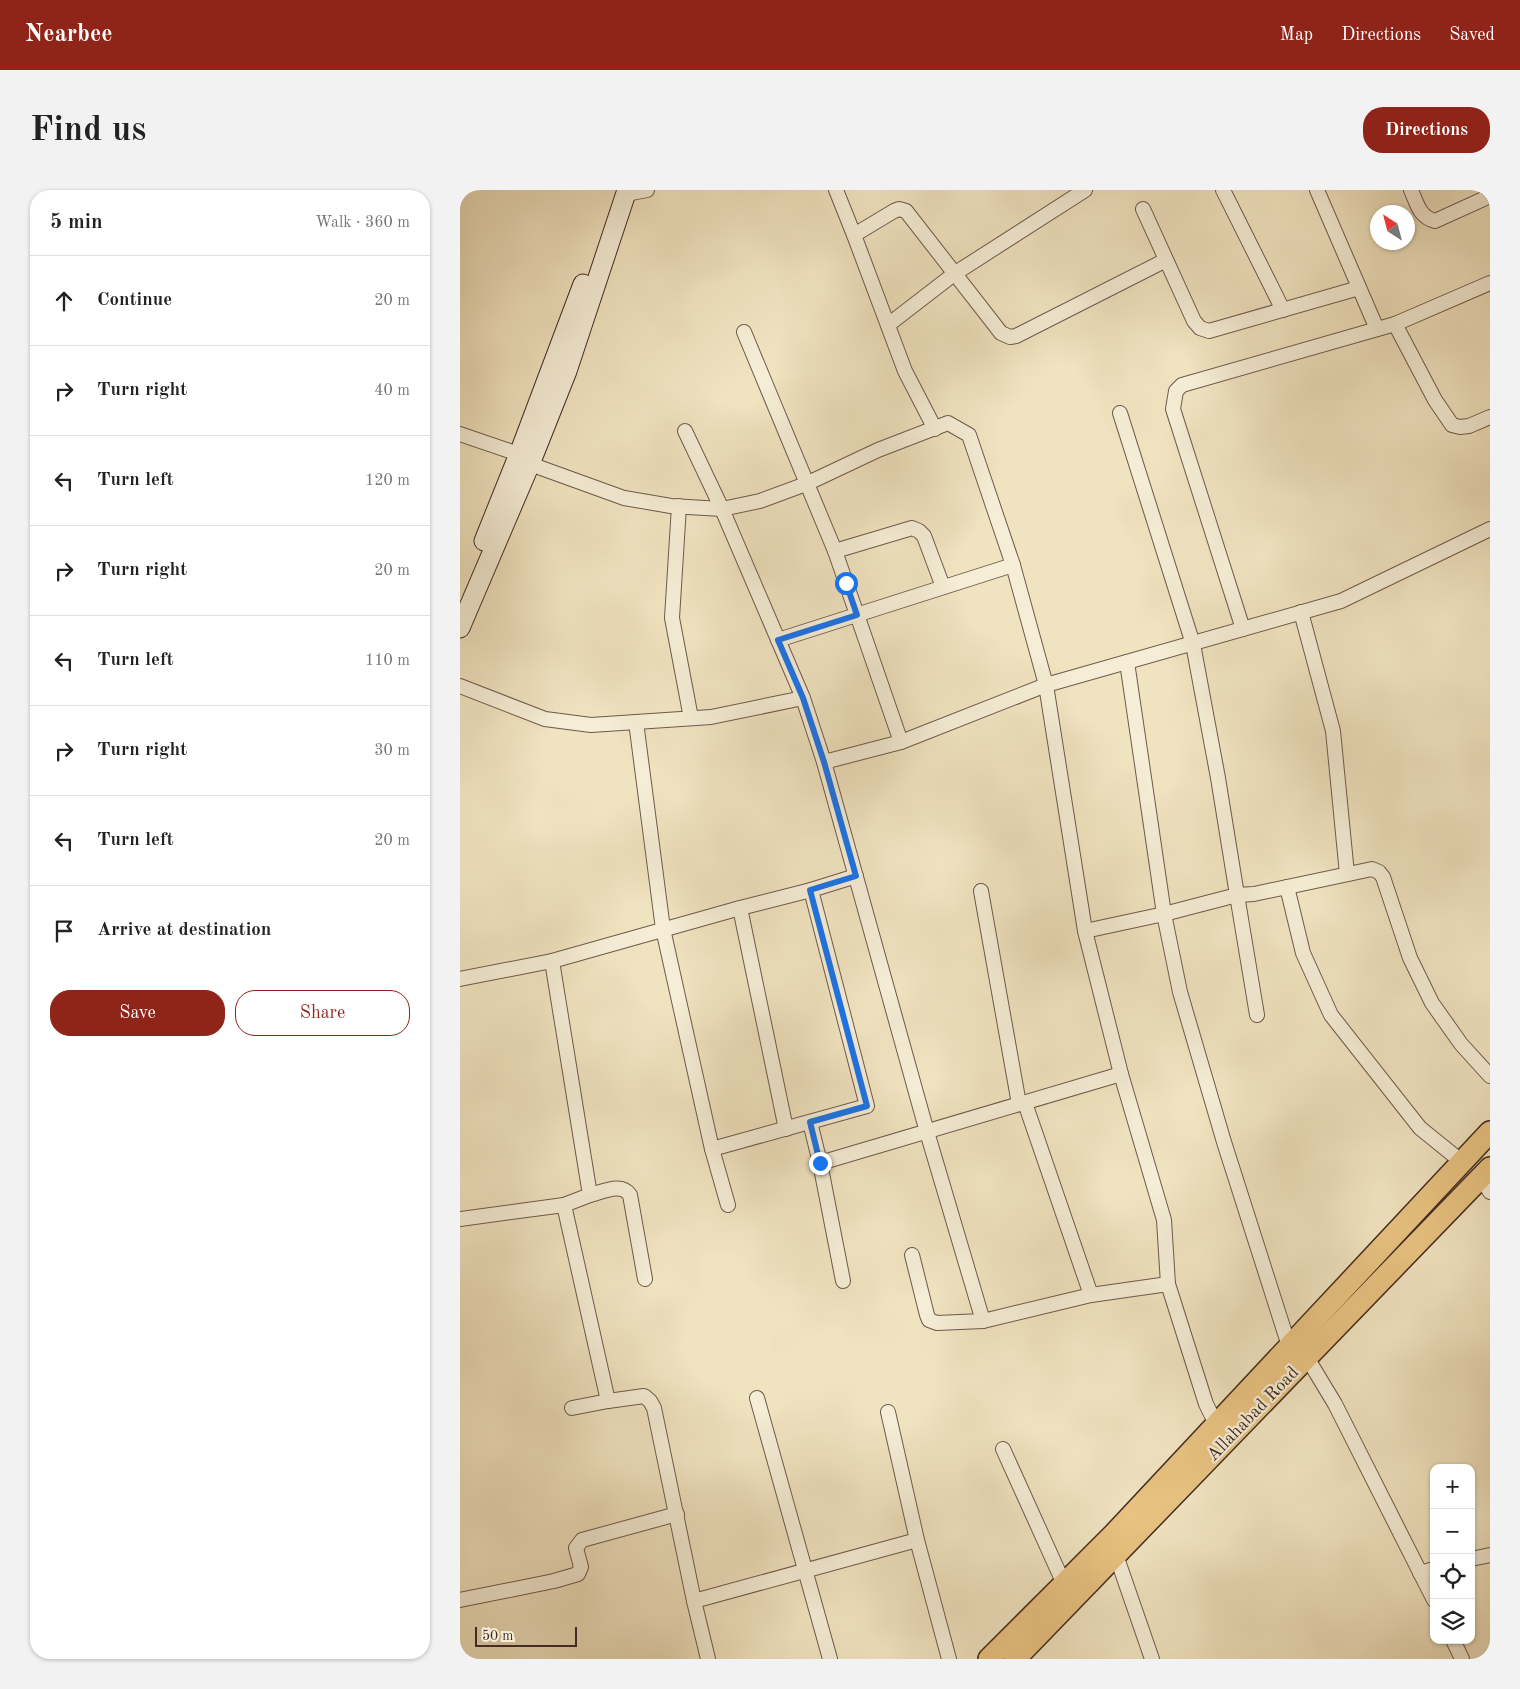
<!DOCTYPE html>
<meta charset="utf-8">
<style>
:root{--surface:#fff;--page:#f2f2f2;--text:#222;--muted:#767676;--line:#e0e0e0;--accent:#8f2418}
body{margin:0;font-family:"Old Standard TT",serif;background:var(--page);color:var(--text)}
.controls{position:absolute;right:15px;bottom:15px;display:grid;overflow:hidden;border-radius:10px;box-shadow:0 1px 4px #0004}
.controls button{width:45px;height:45px;display:grid;place-items:center;padding:0;border:0;border-bottom:1px solid var(--line);background:var(--surface);color:var(--text);font:25px sans-serif}
.compass{position:absolute;left:910px;top:15px;width:45px;height:45px;border-radius:50%;background:var(--surface);box-shadow:0 1px 4px #0004;rotate:324deg}
.scale{position:absolute;left:15px;bottom:12px;width:102px;box-sizing:border-box;padding-left:5px;border:2px solid #432c22;border-top:0;font-size:14px;line-height:18px;white-space:nowrap;color:#432c22;-webkit-text-stroke:4px #f5edd6;paint-order:stroke}
.stop{position:absolute;width:15px;height:15px;margin:-11px;border:4px solid #1a73e8;border-radius:50%;background:#fff}
.stop.end{background:#1a73e8;border-color:#fff;box-shadow:0 1px 5px #0008}
.list{margin:0;padding:0;list-style:none}
h2{display:flex;justify-content:space-between;align-items:center;height:65px;margin:0;padding:0 20px;font-size:21px}
h2 small{font-size:16px;font-weight:400;color:var(--muted)}
.list li{display:grid;grid-template-columns:32px 1fr auto;gap:15px;align-items:center;box-sizing:border-box;height:90px;padding:0 20px;border-top:1px solid var(--line)}
.list b{display:block;font-size:19px;white-space:nowrap}
.list em{font-size:16px;font-style:normal;color:var(--muted)}
.actions{display:flex;gap:10px;padding:15px 20px}
.actions a{flex:1;padding:11px 0;border:1px solid var(--accent);border-radius:20px;text-align:center;font-size:18px;color:var(--accent)}
.actions .main{background:var(--accent);color:#fff}
.icon{flex:none;width:28px;height:28px;fill:none;stroke:currentColor;stroke-width:2;stroke-linecap:round;stroke-linejoin:round}
.map{position:relative;flex:none;width:1030px;height:1469px;overflow:hidden;border-radius:20px}
header{display:flex;align-items:center;gap:30px;box-sizing:border-box;height:70px;padding:0 25px;background:var(--accent);color:#fff}
header strong{font-size:24px}
nav{display:flex;gap:28px;margin-inline-start:auto;font-size:18px}
.intro{display:flex;align-items:center;justify-content:space-between;box-sizing:border-box;height:120px;padding:0 30px}
h1{margin:0;font-size:35px}
.button{padding:12px 22px;border-radius:20px;background:var(--accent);color:#fff;font-size:18px;font-weight:700}
main{display:flex;gap:30px;padding:0 30px}
aside{flex:1;background:var(--surface);border-radius:20px;box-shadow:0 1px 4px #0004}
.map>svg:first-child{display:block}
.lines{fill:none;stroke-linecap:round;stroke-linejoin:round}
.street-casing{stroke:#6e5a4a;stroke-width:16}
.secondary-casing{stroke:#432c22;stroke-width:21}
.primary-casing{stroke:#432c22;stroke-width:24}
.street{stroke:#f5edd6;stroke-width:14}
.secondary{stroke:#f5edd6;stroke-width:19}
.primary{stroke:#e8c280;stroke-width:21}
.route{stroke:#1a73e8;stroke-width:6}
.labels{text-anchor:middle;dominant-baseline:central;stroke-width:4.5;stroke-linejoin:round;paint-order:stroke}
.street-label{font-size:18px;fill:#432c22;stroke:#f5edd6}
</style>
<header>
<strong>Nearbee</strong>
<nav><a>Map</a><a>Directions</a><a>Saved</a></nav>
</header>
<div class="intro"><h1>Find us</h1><a class="button">Directions</a></div>
<main>
<aside>
<h2>5 min<small>Walk · 360 m</small></h2>
<ul class="list">
<li><svg class="icon" aria-label="ahead" viewBox="0 0 24 24"><path d="M12 20V5M6 11l6-6 6 6"/></svg><div><b>Continue</b></div><em>20 m</em></li>
<li><svg class="icon" aria-label="right" viewBox="0 0 24 24"><path d="M7 20v-9h11M14 6l5 5-5 5"/></svg><div><b>Turn right</b></div><em>40 m</em></li>
<li><svg class="icon" aria-label="left" viewBox="0 0 24 24"><path d="M17 20v-9H6M10 6l-5 5 5 5"/></svg><div><b>Turn left</b></div><em>120 m</em></li>
<li><svg class="icon" aria-label="right" viewBox="0 0 24 24"><path d="M7 20v-9h11M14 6l5 5-5 5"/></svg><div><b>Turn right</b></div><em>20 m</em></li>
<li><svg class="icon" aria-label="left" viewBox="0 0 24 24"><path d="M17 20v-9H6M10 6l-5 5 5 5"/></svg><div><b>Turn left</b></div><em>110 m</em></li>
<li><svg class="icon" aria-label="right" viewBox="0 0 24 24"><path d="M7 20v-9h11M14 6l5 5-5 5"/></svg><div><b>Turn right</b></div><em>30 m</em></li>
<li><svg class="icon" aria-label="left" viewBox="0 0 24 24"><path d="M17 20v-9H6M10 6l-5 5 5 5"/></svg><div><b>Turn left</b></div><em>20 m</em></li>
<li><svg class="icon" aria-label="arrive" viewBox="0 0 24 24"><path d="M6 21V4h12l-3 4 3 4H6"/></svg><div><b>Arrive at destination</b></div></li>
</ul>
<div class="actions"><a class="main">Save</a><a>Share</a></div>
</aside>
<div class="map">
<svg width="1030" height="1469" viewBox="0 0 1030 1469">
<rect width="100%" height="100%" fill="#f0e3c0"/>
<filter id="stains"><feTurbulence type="fractalNoise" baseFrequency=".004" numOctaves="4"/><feColorMatrix values="0 0 0 0 .2 0 0 0 0 .09 0 0 0 0 .02 0 0 0 .5 -.17"/></filter>
<radialGradient id="worn" r=".72"><stop offset=".6" stop-color="#630" stop-opacity="0"/><stop offset="1" stop-color="#630" stop-opacity=".3"/></radialGradient>
<g class="lines">
<defs>
<g id="street">
<polyline points="376,0 394,45 445,181 475,239"/>
<polyline points="763,0 823,120"/>
<polyline points="857,0 917,139"/>
<path d="M 951,0 C 957,13 959,27 975,31 L 1030,6"/>
<polyline points="166,4 187,0"/>
<polyline points="683,19 734,131 740,138 749,141 899,98"/>
<polyline points="394,45 434,21 439,19 446,21 541,143 550,147 556,146 706,70"/>
<polyline points="935,134 975,210 992,235 1000,237 1009,236 1030,227"/>
<polyline points="428,135 494,84 625,0"/>
<polyline points="284,142 375,361 441,552"/>
<polyline points="660,223 733,454 758,588 777,705 794,704 912,679 919,682 923,687 950,768 972,813 1001,854 1030,886"/>
<polyline points="225,241 262,319 343,508 364,572 467,942 523,1131"/>
<polyline points="0,244 67,267"/>
<polyline points="70,274 164,308 211,316 262,319 300,311 346,294 418,260 488,233 509,245 553,375 586,495 625,741 661,884 704,1030 708,1094"/>
<polyline points="219,316 212,428 231,528"/>
<polyline points="375,361 452,338 459,341 464,346 483,397"/>
<polyline points="841,422 873,541 887,684"/>
<polyline points="783,439 713,219 716,201 722,195 935,134 1030,93"/>
<polyline points="318,450 553,375"/>
<polyline points="667,472 704,724 720,802 764,952 829,1156"/>
<polyline points="0,496 85,529 131,535 251,527 343,508"/>
<polyline points="176,532 203,739 252,959 268,1015"/>
<polyline points="364,572 441,552 586,495 881,411 1030,339"/>
<polyline points="827,697 843,763 871,825 960,938 1002,972"/>
<polyline points="351,700 396,686"/>
<polyline points="521,701 559,914"/>
<polyline points="280,718 326,939"/>
<polyline points="625,741 704,724 777,705 797,825"/>
<polyline points="92,771 130,1005 104,1015 148,1211"/>
<polyline points="0,789 92,771 280,718 351,700 407,916 252,959"/>
<polyline points="565,913 631,1105"/>
<polyline points="350,932 360,973"/>
<polyline points="1021,988 1030,1002"/>
<path d="M 130,1005 C 143,1002 161,992 170,1005 L 185,1089"/>
<polyline points="0,1029 104,1015"/>
<polyline points="452,1065 467,1125 469,1130 477,1133 523,1131 631,1105 708,1094 746,1214 756,1234 761,1240"/>
<polyline points="383,1091 360,973 661,884"/>
<polyline points="843,1161 875,1214 974,1410"/>
<polyline points="297,1208 370,1469"/>
<polyline points="112,1218 148,1211 184,1206 190,1211 194,1218 234,1411 248,1469"/>
<polyline points="428,1222 457,1350 489,1469"/>
<polyline points="543,1259 604,1394"/>
<polyline points="656,1365 692,1469"/>
<polyline points="1011,1369 1030,1365"/>
<polyline points="960,1383 974,1379"/>
<polyline points="0,1410 94,1391 118,1384 121,1377 116,1358 122,1350 217,1324"/>
<polyline points="234,1411 457,1350"/>
<polyline points="993,1450 1002,1469"/>
</g>
<g id="secondary">
<polyline points="24,351 59,264 123,94"/>
<polyline points="0,438 70,274 107,181 167,0"/>
</g>
<g id="primary">
<polyline points="529,1469 654,1344 1030,942"/>
<polyline points="555,1469 1030,978"/>
</g>
</defs>
<use href="#street" class="street-casing"/>
<use href="#secondary" class="secondary-casing"/>
<use href="#primary" class="primary-casing"/>
<use href="#street" class="street"/>
<use href="#secondary" class="secondary"/>
<use href="#primary" class="primary"/>
</g>
<g class="lines">
<polyline class="route" points="360,973 350,932 407,916 350,700 396,686 364,572 343,508 318,450 397,425 386,393"/>
</g>
<g class="labels">
<g class="street-label">
<text transform="translate(793 1224) rotate(-46)">Allahabad Road</text>
</g>
</g>
<rect width="100%" height="100%" filter="url(#stains)"/>
<rect width="100%" height="100%" fill="url(#worn)"/>
</svg>
<div class="controls">
<button>+</button>
<button>−</button>
<button><svg class="icon" aria-label="locate" viewBox="0 0 24 24"><circle cx="12" cy="12" r="6"/><path d="M12 2v4M12 18v4M2 12h4M18 12h4"/></svg></button>
<button><svg class="icon" aria-label="layers" viewBox="0 0 24 24"><path d="M12 4l9 5-9 5-9-5zM3 14l9 5 9-5"/></svg></button>
</div>
<svg class="compass" viewBox="-18 -18 36 36"><path d="M0-13l5 13h-10z" fill="#e53935"/><path d="M0 13l5-13h-10z" fill="#767676"/></svg>
<div class="scale">50 m</div>
<div class="stop" style="left:386px;top:393px"></div>
<div class="stop end" style="left:360px;top:973px"></div>
</div>
</main>
